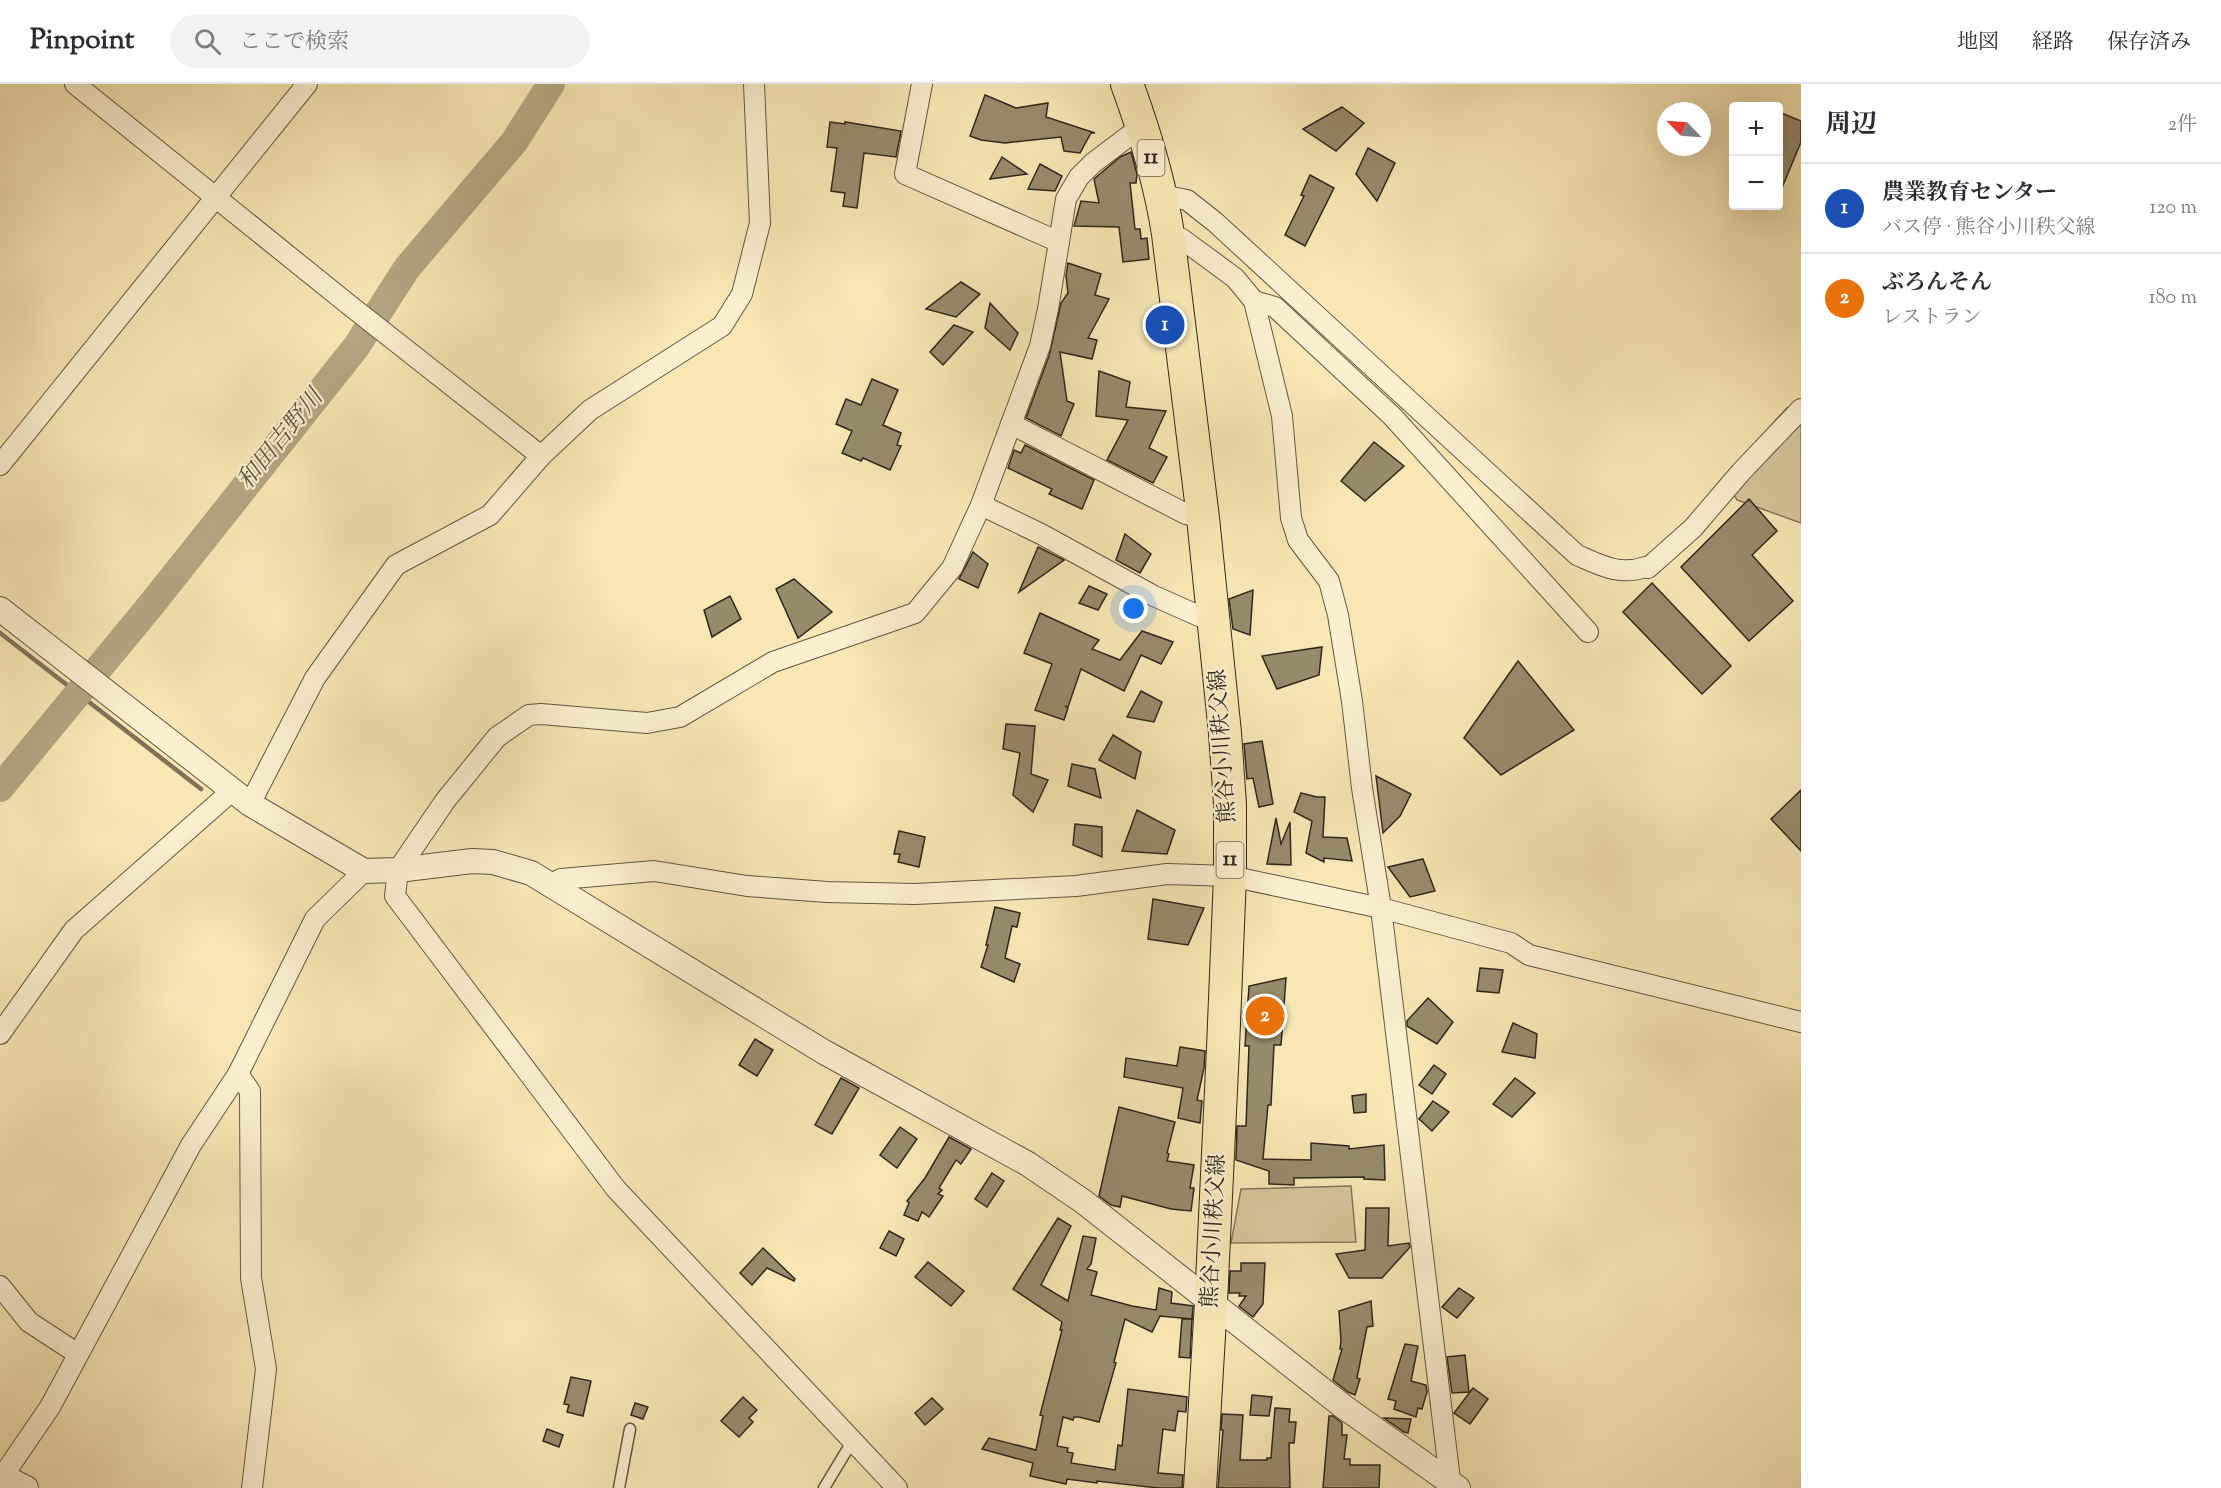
<!DOCTYPE html>
<html lang="ja">
<meta charset="utf-8">
<style>
:root{--surface:#fff;--page:#f2f2f3;--text:#2b2b33;--muted:#7c7c81;--line:#e1e1e2;--accent:#db2777}
body{margin:0;font-family:"Sorts Mill Goudy","Noto Serif JP",serif;background:var(--page);color:var(--text)}
.controls{position:absolute;right:18px;top:18px;display:grid;overflow:hidden;border-radius:6px;box-shadow:0 6px 24px #0002}
.controls button{width:54px;height:54px;display:grid;place-items:center;padding:0;border:0;border-bottom:2px solid var(--line);background:var(--surface);color:var(--text);font:30px sans-serif}
.compass{position:absolute;left:1657px;top:18px;width:54px;height:54px;border-radius:50%;background:var(--surface);box-shadow:0 6px 24px #0002;rotate:295deg}
.you{position:absolute;left:1134px;top:525px;width:21px;height:21px;margin:-15px;border:4px solid #fff;border-radius:50%;background:#1a73e8;box-shadow:0 0 0 9px #1a73e833}
.badge{display:grid;place-items:center;width:39px;height:39px;border-radius:50%;background:var(--accent);color:#fff;font-size:20px;font-weight:700}
.pin{position:absolute;translate:-50% -50%;border:3px solid #fff;box-shadow:0 2px 6px #0006}
.list{margin:0;padding:0;list-style:none}
h2{display:flex;justify-content:space-between;align-items:center;height:78px;margin:0;padding:0 24px;font-size:26px}
h2 small{font-size:20px;font-weight:400;color:var(--muted)}
.list li{display:grid;grid-template-columns:39px 1fr auto;gap:18px;align-items:center;box-sizing:border-box;height:90px;padding:0 24px;border-top:2px solid var(--line)}
.list b{display:block;font-size:22px;white-space:nowrap}
.list p{margin:0;font-size:20px;white-space:nowrap;color:var(--muted)}
.list em{font-size:20px;font-style:normal;color:var(--muted)}
.icon{flex:none;width:33px;height:33px;fill:none;stroke:currentColor;stroke-width:2;stroke-linecap:round;stroke-linejoin:round}
.map{position:relative;flex:none;width:1801px;height:1404px;overflow:hidden}
header{display:flex;align-items:center;gap:36px;box-sizing:border-box;height:84px;padding:0 30px;background:var(--surface);border-bottom:2px solid var(--line)}
header strong{font-size:28px}
nav{display:flex;gap:33px;margin-inline-start:auto;font-size:21px}
.search{width:420px;height:54px;background:var(--page);display:flex;align-items:center;gap:15px;box-sizing:border-box;padding:0 21px;border-radius:33px;color:var(--muted);font-size:22px}
main{display:flex}
aside{flex:1;background:var(--surface)}
.map>svg:first-child{display:block}
.green{fill:#d5c69b;stroke:#82765c;stroke-width:1.5}
.lines{fill:none;stroke-linecap:round;stroke-linejoin:round}
.stream{stroke:#7e7359;stroke-width:4.5}
.river{stroke:#b3a681;stroke-width:28}
.building{fill:#978b6c;stroke:#2f271c;stroke-width:1.5}
.service-casing{stroke:#615742;stroke-width:13}
.minor-casing{stroke:#615742;stroke-width:22}
.tertiary-casing{stroke:#615742;stroke-width:26}
.primary-casing{stroke:#2f271c;stroke-width:34}
.service{stroke:#faefcf;stroke-width:10}
.minor{stroke:#faefcf;stroke-width:20}
.tertiary{stroke:#faefcf;stroke-width:24}
.primary{stroke:#f7e7b5;stroke-width:32}
.labels{text-anchor:middle;dominant-baseline:central;stroke-width:4.5;stroke-linejoin:round;paint-order:stroke}
.shield{fill:#faefcf;stroke:#6c6352;stroke-width:1.5}
.shield-label{font-size:21px;font-weight:bold;fill:#2f271c}
.street-label{font-size:22px;fill:#2f271c;stroke:#faefcf}
.water-label{font-size:24px;font-style:italic;fill:#5d533f;stroke:#faefcf}
</style>
<header>
<strong>Pinpoint</strong>
<div class="search"><svg class="icon" aria-label="search" viewBox="0 0 24 24"><circle cx="10" cy="10" r="6"/><path d="M15 15l6 6"/></svg>ここで検索</div>
<nav><a>地図</a><a>経路</a><a>保存済み</a></nav>
</header>
<main>
<div class="map">
<svg width="1801" height="1404" viewBox="0 0 1801 1404">
<rect width="100%" height="100%" fill="#f7e7b5"/>
<filter id="stains"><feTurbulence type="fractalNoise" baseFrequency=".00333" numOctaves="4"/><feColorMatrix values="0 0 0 0 .2 0 0 0 0 .09 0 0 0 0 .02 0 0 0 .5 -.17"/></filter>
<radialGradient id="worn" r=".72"><stop offset=".6" stop-color="#630" stop-opacity="0"/><stop offset="1" stop-color="#630" stop-opacity=".3"/></radialGradient>
<g class="green">
<polygon points="1801,319 1801,439 1737,416 1724,393 1787,324"/>
<polygon points="1351,1102 1356,1158 1231,1159 1241,1105"/>
</g>
<g class="lines">
<polyline class="stream" points="0,549 201,705"/>
<polyline class="river" points="0,704 151,521 356,263 407,184 514,58 551,0"/>
</g>
<g class="building">
<polygon points="985,11 1016,24 1048,19 1046,33 1095,49 1091,49 1080,69 1064,67 1061,53 1005,59 981,56 970,52"/>
<polygon points="1342,23 1364,39 1336,67 1303,45"/>
<polygon points="1779,28 1801,37 1801,58 1779,111"/>
<polygon points="830,38 845,40 845,38 901,47 896,73 864,69 857,124 843,122 845,109 831,107 837,64 827,63"/>
<polygon points="1368,64 1395,79 1377,117 1356,90"/>
<polygon points="1131,68 1137,90 1136,99 1130,99 1135,145 1140,145 1141,155 1147,154 1149,175 1123,178 1119,143 1074,142 1081,117 1099,119 1094,95 1120,73"/>
<polygon points="1002,73 1027,90 990,95"/>
<polygon points="1040,80 1062,92 1055,107 1028,105"/>
<polygon points="1310,91 1334,104 1305,162 1285,151 1304,112 1301,111"/>
<polygon points="1068,179 1101,190 1095,211 1109,215 1088,254 1097,256 1092,275 1060,268 1067,317 1074,320 1061,352 1026,334 1049,272 1061,219 1068,209 1066,192"/>
<polygon points="961,198 980,210 956,233 926,225"/>
<polygon points="990,219 1018,249 1010,266 985,244"/>
<polygon points="954,241 973,248 943,281 930,268"/>
<polygon points="1099,287 1130,298 1126,323 1166,327 1149,364 1167,373 1153,399 1107,376 1128,336 1096,332"/>
<polygon points="872,295 898,306 883,341 901,349 897,361 901,362 890,386 863,374 861,377 842,369 852,347 836,340 846,315 861,321"/>
<polygon points="1374,358 1404,382 1365,417 1341,397"/>
<polygon points="1025,361 1094,396 1082,425 1049,410 1052,405 1008,384 1014,366 1021,369"/>
<polygon points="1749,415 1777,447 1752,471 1793,517 1749,557 1681,483"/>
<polygon points="1125,450 1151,470 1140,489 1116,476"/>
<polygon points="1038,463 1064,476 1019,508"/>
<polygon points="973,468 988,480 978,504 959,495"/>
<polygon points="794,495 832,528 798,554 776,505"/>
<polygon points="1652,499 1731,582 1702,610 1623,528"/>
<polygon points="1089,502 1107,510 1098,526 1079,519"/>
<polygon points="1253,506 1250,551 1233,545 1229,515"/>
<polygon points="730,512 741,535 712,553 704,526"/>
<polygon points="1040,529 1099,556 1092,565 1120,576 1142,547 1173,558 1161,580 1141,571 1124,607 1081,585 1068,623 1065,622 1068,624 1064,636 1035,626 1052,580 1024,569"/>
<polygon points="1322,563 1319,591 1277,605 1262,572"/>
<polygon points="1518,577 1574,646 1501,691 1464,654"/>
<polygon points="1141,607 1162,618 1154,638 1127,633"/>
<polygon points="1006,640 1035,642 1031,690 1048,696 1033,728 1013,711 1020,669 1003,665"/>
<polygon points="1113,651 1141,668 1135,695 1099,676"/>
<polygon points="1262,657 1273,720 1259,723 1253,694 1247,695 1244,660"/>
<polygon points="1072,680 1095,685 1101,714 1068,702"/>
<polygon points="1376,692 1411,710 1400,732 1383,749"/>
<polygon points="1801,706 1801,767 1771,735"/>
<polygon points="1301,709 1317,713 1325,713 1323,753 1347,754 1352,777 1324,774 1324,778 1306,769 1312,737 1294,728"/>
<polygon points="1137,726 1175,746 1167,770 1122,767"/>
<polygon points="1276,734 1281,760 1290,738 1291,781 1267,780"/>
<polygon points="1075,740 1102,743 1102,773 1073,761"/>
<polygon points="899,747 925,753 919,783 898,778 900,770 894,770"/>
<polygon points="1423,775 1435,807 1410,813 1388,783"/>
<polygon points="1153,815 1204,824 1188,861 1148,855"/>
<polygon points="995,823 1020,829 1017,843 1012,842 1005,874 1020,880 1014,898 981,883 988,861 986,861"/>
<polygon points="1480,884 1503,886 1499,909 1477,907"/>
<polygon points="1286,894 1281,961 1274,961 1271,1021 1268,1021 1263,1075 1311,1076 1311,1059 1349,1062 1349,1065 1384,1061 1385,1096 1364,1095 1364,1093 1294,1094 1294,1101 1269,1100 1269,1087 1236,1076 1237,1042 1246,1042 1249,962 1245,962 1249,902"/>
<polygon points="1428,914 1453,938 1437,960 1407,942 1407,937"/>
<polygon points="1513,939 1537,950 1535,974 1502,968"/>
<polygon points="755,955 773,966 757,992 739,981"/>
<polygon points="1180,963 1205,967 1204,984 1197,1016 1202,1017 1200,1039 1178,1034 1183,1004 1124,993 1126,974 1177,982"/>
<polygon points="1434,981 1446,990 1432,1010 1419,1001"/>
<polygon points="841,994 859,1004 832,1050 815,1041"/>
<polygon points="1515,994 1535,1009 1512,1033 1493,1020"/>
<polygon points="1366,1010 1366,1028 1354,1029 1352,1012"/>
<polygon points="1433,1017 1449,1028 1432,1047 1419,1035"/>
<polygon points="1119,1023 1175,1038 1167,1069 1169,1070 1167,1077 1194,1081 1190,1104 1194,1104 1191,1127 1171,1125 1122,1112 1120,1123 1111,1121 1099,1112"/>
<polygon points="900,1043 917,1055 897,1084 880,1071"/>
<polygon points="949,1053 971,1065 961,1080 956,1076 939,1104 942,1106 938,1110 943,1112 929,1133 922,1128 918,1137 904,1131 909,1119 907,1117 925,1094"/>
<polygon points="992,1089 1004,1097 987,1123 975,1115"/>
<polygon points="1366,1124 1389,1124 1388,1162 1409,1159 1410,1163 1382,1194 1349,1194 1336,1170 1365,1166"/>
<polygon points="1058,1134 1071,1142 1041,1201 1068,1217 1083,1152 1096,1154 1091,1180 1087,1185 1097,1188 1091,1211 1132,1222 1156,1226 1159,1204 1172,1208 1171,1219 1193,1222 1192,1235 1160,1232 1152,1248 1125,1235 1114,1278 1116,1279 1099,1338 1079,1333 1074,1333 1073,1336 1063,1333 1057,1362 1068,1364 1067,1368 1073,1369 1071,1379 1115,1386 1118,1361 1122,1362 1128,1305 1187,1313 1186,1328 1178,1327 1175,1347 1163,1345 1158,1389 1183,1391 1182,1404 1158,1404 1097,1397 1097,1399 1067,1395 1066,1400 1030,1392 1033,1379 982,1365 989,1354 1036,1366 1043,1332 1040,1331 1062,1246 1060,1246 1062,1238 1013,1205"/>
<polygon points="889,1147 904,1155 896,1172 880,1164"/>
<polygon points="763,1164 795,1195 794,1197 767,1184 752,1201 740,1189"/>
<polygon points="928,1178 964,1207 951,1222 915,1193"/>
<polygon points="1241,1179 1265,1179 1263,1220 1253,1233 1239,1222 1246,1212 1239,1212 1240,1209 1229,1209 1230,1187 1241,1187"/>
<polygon points="1459,1204 1474,1214 1457,1234 1442,1223"/>
<polygon points="1371,1217 1373,1242 1367,1243 1357,1294 1360,1295 1355,1311 1348,1308 1333,1296 1342,1265 1340,1265 1341,1257 1339,1227"/>
<polygon points="1182,1235 1192,1235 1190,1274 1179,1273"/>
<polygon points="1405,1260 1418,1262 1411,1297 1426,1301 1427,1308 1422,1325 1418,1324 1416,1333 1394,1325 1396,1317 1388,1315"/>
<polygon points="1465,1271 1469,1308 1452,1309 1447,1273"/>
<polygon points="571,1293 591,1297 583,1332 567,1328 569,1321 564,1320"/>
<polygon points="1473,1304 1488,1315 1470,1340 1454,1329"/>
<polygon points="1252,1311 1272,1313 1269,1332 1250,1331"/>
<polygon points="743,1313 757,1326 749,1334 753,1338 739,1353 721,1337"/>
<polygon points="932,1314 943,1325 925,1341 915,1329"/>
<polygon points="635,1319 648,1323 643,1335 631,1331"/>
<polygon points="1275,1324 1290,1325 1289,1338 1296,1338 1294,1359 1289,1359 1290,1404 1218,1404 1223,1346 1221,1346 1222,1330 1243,1331 1240,1376 1267,1376 1267,1374 1271,1374"/>
<polygon points="1329,1332 1333,1332 1342,1339 1342,1351 1347,1351 1344,1375 1350,1375 1350,1381 1380,1381 1379,1404 1323,1404"/>
<polygon points="1384,1334 1411,1335 1408,1349 1404,1348"/>
<polygon points="547,1345 563,1351 559,1363 543,1357"/>
</g>
<g class="lines">
<defs>
<g id="service">
<polyline points="619,1404 630,1345"/>
<polyline points="824,1404 853,1356"/>
</g>
<g id="minor">
<polyline points="75,0 348,220 541,372"/>
<polyline points="922,0 905,90 1059,158"/>
<path d="M 1162,111 L 1187,116 L 1215,138 L 1577,471 C 1600,481 1620,492 1645,483 L 1648,484 L 1693,444 L 1741,388 L 1801,325"/>
<polyline points="1168,150 1182,155 1235,194 1254,217 1282,332 1291,434 1298,456 1329,497 1338,531 1352,617 1362,704 1381,824 1451,1404"/>
<polyline points="1254,217 1275,223 1392,332 1588,548"/>
<polyline points="1011,340 1186,430 1203,434"/>
<polyline points="0,381 307,0"/>
<polyline points="981,421 1041,450 1154,512 1199,532 1213,531"/>
<polyline points="250,720 315,594 396,481 490,431 541,372 590,326 722,242 742,210 760,139 754,0"/>
<polyline points="550,800 561,795 654,787 747,802 827,808 915,810 1076,802 1167,790 1230,792 1381,824 1511,859 1529,871 1801,938"/>
<polyline points="0,950 74,846 233,706"/>
<polyline points="238,990 250,1007 251,1194 266,1285 252,1404"/>
<polyline points="0,1202 29,1238 78,1270"/>
<polyline points="0,1396 50,1323 191,1061 238,990 315,835 364,787"/>
<polyline points="897,1404 616,1105 395,812 398,786 445,717 497,653 529,631 541,630 647,639 680,633 773,578 915,529 952,484 981,421 1040,262 1048,225 1066,115 1079,93 1093,79 1142,42"/>
</g>
<g id="tertiary">
<polyline points="0,525 250,720 364,787 398,786 472,777 493,778 531,789 824,968 1028,1080 1084,1118 1344,1323 1458,1404"/>
<polyline points="2,1392 26,1404"/>
</g>
<path id="primary" d="M 1127,0 C 1145,49 1160,98 1168,150 L 1203,434 L 1225,649 L 1230,720 L 1230,792 L 1223,964 L 1211,1218 L 1200,1404"/>
</defs>
<use href="#service" class="service-casing"/>
<use href="#minor" class="minor-casing"/>
<use href="#tertiary" class="tertiary-casing"/>
<use href="#primary" class="primary-casing"/>
<use href="#service" class="service"/>
<use href="#minor" class="minor"/>
<use href="#tertiary" class="tertiary"/>
<use href="#primary" class="primary"/>
</g>
<g class="labels">
<g class="shield">
<rect x="1137.5" y="56" width="27" height="36" rx="4.5"/>
<rect x="1216.5" y="758" width="27" height="36" rx="4.5"/>
</g>
<g class="shield-label">
<text x="1151" y="74">11</text>
<text x="1230" y="776">11</text>
</g>
<g class="street-label">
<text transform="translate(1224 662) rotate(-94)">熊谷小川秩父線</text>
<text transform="translate(1215 1147) rotate(-87)">熊谷小川秩父線</text>
</g>
<g class="water-label">
<text transform="translate(281 356) rotate(-51)">和田吉野川</text>
</g>
</g>
<rect width="100%" height="100%" filter="url(#stains)"/>
<rect width="100%" height="100%" fill="url(#worn)"/>
</svg>
<div class="controls">
<button>+</button>
<button>−</button>
</div>
<svg class="compass" viewBox="-18 -18 36 36"><path d="M0-13l5 13h-10z" fill="#e53935"/><path d="M0 13l5-13h-10z" fill="#7c7c81"/></svg>
<div class="you"></div>
<div class="pin badge" style="left:1165px;top:241px;background:#1a4fb4">1</div>
<div class="pin badge" style="left:1265px;top:932px;background:#e8710a">2</div>
</div>
<aside>
<h2>周辺<small>2件</small></h2>
<ul class="list">
<li><span class="badge" style="background:#1a4fb4">1</span><div><b>農業教育センター</b><p>バス停 · 熊谷小川秩父線</p></div><em>120 m</em></li>
<li><span class="badge" style="background:#e8710a">2</span><div><b>ぶろんそん</b><p>レストラン</p></div><em>180 m</em></li>
</ul>
</aside>
</main>
